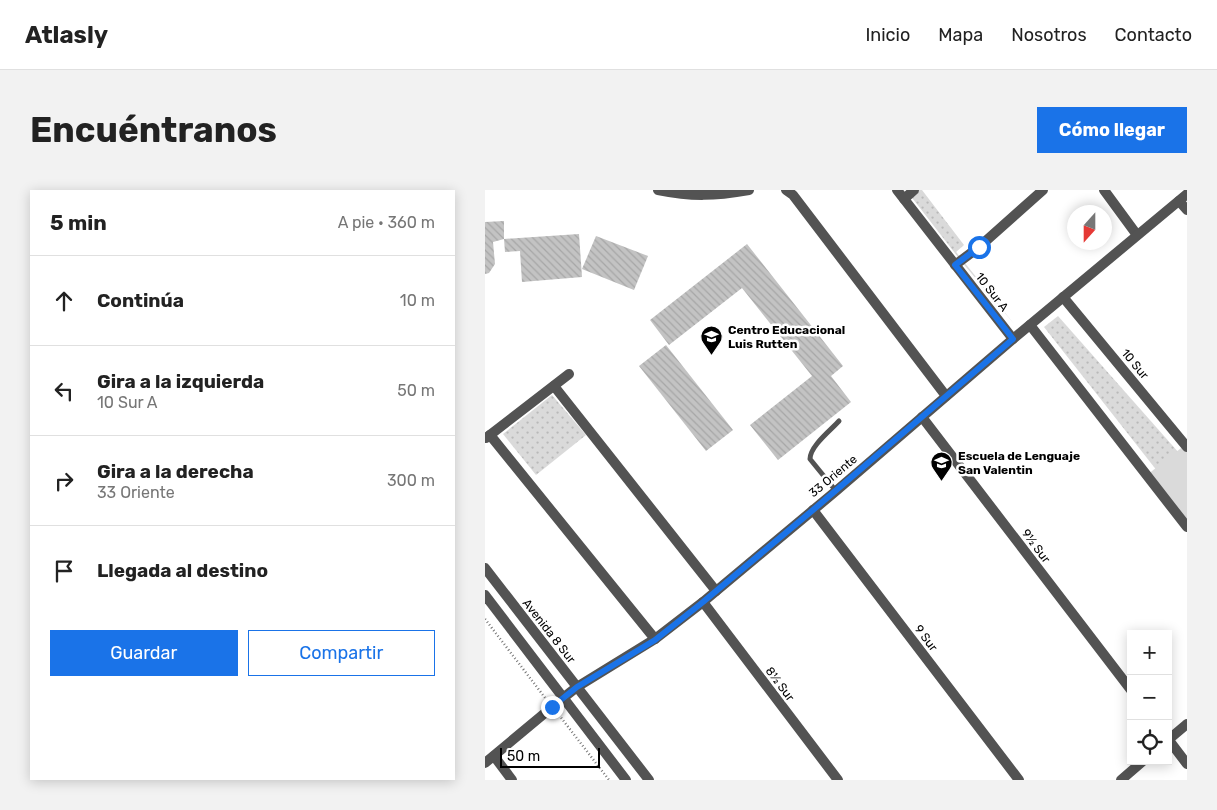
<!DOCTYPE html>
<html lang="es">
<meta charset="utf-8">
<style>
:root{--surface:#fff;--page:#f2f2f2;--text:#222;--muted:#767676;--line:#e0e0e0;--accent:#1a73e8}
body{margin:0;font-family:Rubik,sans-serif;background:var(--page);color:var(--text)}
.controls{position:absolute;right:15px;bottom:15px;display:grid;overflow:hidden;border-radius:0px;box-shadow:0 2px 12px #0003}
.controls button{width:45px;height:45px;display:grid;place-items:center;padding:0;border:0;border-bottom:1px solid var(--line);background:var(--surface);color:var(--text);font:25px sans-serif}
.compass{position:absolute;left:582px;top:15px;width:45px;height:45px;border-radius:50%;background:var(--surface);box-shadow:0 2px 12px #0003;rotate:201deg}
.scale{position:absolute;left:15px;bottom:12px;width:100px;box-sizing:border-box;padding-left:5px;border:2px solid #000;border-top:0;font-size:14px;line-height:18px;white-space:nowrap;color:#000;-webkit-text-stroke:4px #fff;paint-order:stroke}
.stop{position:absolute;width:15px;height:15px;margin:-11px;border:4px solid #1a73e8;border-radius:50%;background:#fff}
.stop.end{background:#1a73e8;border-color:#fff;box-shadow:0 1px 5px #0008}
.list{margin:0;padding:0;list-style:none}
h2{display:flex;justify-content:space-between;align-items:center;height:65px;margin:0;padding:0 20px;font-size:21px}
h2 small{font-size:16px;font-weight:400;color:var(--muted)}
.list li{display:grid;grid-template-columns:32px 1fr auto;gap:15px;align-items:center;box-sizing:border-box;height:90px;padding:0 20px;border-top:1px solid var(--line)}
.list b{display:block;font-size:19px;white-space:nowrap}
.list p{margin:0;font-size:16px;white-space:nowrap;color:var(--muted)}
.list em{font-size:16px;font-style:normal;color:var(--muted)}
.actions{display:flex;gap:10px;padding:15px 20px}
.actions a{flex:1;padding:11px 0;border:1px solid var(--accent);border-radius:0px;text-align:center;font-size:18px;color:var(--accent)}
.actions .main{background:var(--accent);color:#fff}
.icon{flex:none;width:28px;height:28px;fill:none;stroke:currentColor;stroke-width:2;stroke-linecap:round;stroke-linejoin:round}
.map{position:relative;flex:none;width:702px;height:590px;overflow:hidden;border-radius:0px}
header{display:flex;align-items:center;gap:30px;box-sizing:border-box;height:70px;padding:0 25px;background:var(--surface);border-bottom:1px solid var(--line)}
header strong{font-size:24px}
nav{display:flex;gap:28px;margin-inline-start:auto;font-size:18px}
.intro{display:flex;align-items:center;justify-content:space-between;box-sizing:border-box;height:120px;padding:0 30px}
h1{margin:0;font-size:35px}
.button{padding:12px 22px;border-radius:0px;background:var(--accent);color:#fff;font-size:18px;font-weight:700}
main{display:flex;gap:30px;padding:0 30px}
aside{flex:1;background:var(--surface);border-radius:0px;box-shadow:0 2px 12px #0003}
.map>svg:first-child{display:block}
.park{fill:url(#park-dots)}
.pitch{fill:#dadada}
.building{fill:url(#building-back-hatch)}
.lines{fill:none;stroke-linecap:round;stroke-linejoin:round}
.path{stroke:#757575;stroke-width:2.5;stroke-dasharray:1 2.5;stroke-linecap:butt}
.service{stroke:#535353;stroke-width:5}
.minor{stroke:#535353;stroke-width:10}
.tertiary{stroke:#535353;stroke-width:10}
.route{stroke:#1a73e8;stroke-width:6}
.labels{text-anchor:middle;dominant-baseline:central;stroke-width:5;stroke-linejoin:round;paint-order:stroke}
.street-label{font-size:12px;fill:#000;stroke:#fff}
.poi-label{font-size:12px;font-weight:bold;fill:#000;stroke:#fff;text-anchor:start}
</style>
<header>
<strong>Atlasly</strong>
<nav><a>Inicio</a><a>Mapa</a><a>Nosotros</a><a>Contacto</a></nav>
</header>
<div class="intro"><h1>Encuéntranos</h1><a class="button">Cómo llegar</a></div>
<main>
<aside>
<h2>5 min<small>A pie · 360 m</small></h2>
<ul class="list">
<li><svg class="icon" aria-label="ahead" viewBox="0 0 24 24"><path d="M12 20V5M6 11l6-6 6 6"/></svg><div><b>Continúa</b></div><em>10 m</em></li>
<li><svg class="icon" aria-label="left" viewBox="0 0 24 24"><path d="M17 20v-9H6M10 6l-5 5 5 5"/></svg><div><b>Gira a la izquierda</b><p>10 Sur A</p></div><em>50 m</em></li>
<li><svg class="icon" aria-label="right" viewBox="0 0 24 24"><path d="M7 20v-9h11M14 6l5 5-5 5"/></svg><div><b>Gira a la derecha</b><p>33 Oriente</p></div><em>300 m</em></li>
<li><svg class="icon" aria-label="arrive" viewBox="0 0 24 24"><path d="M6 21V4h12l-3 4 3 4H6"/></svg><div><b>Llegada al destino</b></div></li>
</ul>
<div class="actions"><a class="main">Guardar</a><a>Compartir</a></div>
</aside>
<div class="map">
<svg width="702" height="590" viewBox="0 0 702 590">
<defs>
<pattern id="park-dots" width="8" height="8" patternUnits="userSpaceOnUse" patternTransform="scale(1.25)"><rect width="8" height="8" fill="#dadada"/><path d="M2 2h.1M6 6h.1" fill="none" stroke="#b9b9b9" stroke-width="1.8" stroke-linecap="round"/></pattern>
<pattern id="building-back-hatch" width="6" height="6" patternUnits="userSpaceOnUse" patternTransform="scale(1.25)"><rect width="6" height="6" fill="#c3c3c3"/><path d="M-1 5l2 2M0 0l6 6M5-1l2 2" fill="none" stroke="#a6a6a6"/></pattern>
</defs>
<rect width="100%" height="100%" fill="#fff"/>
<g class="park">
<polygon points="421,0 437,0 479,55 471,62 530,135 476,71"/>
<polygon points="573,126 702,272 702,319 559,137"/>
<polygon points="67,205 101,245 51,285 18,244"/>
</g>
<polygon class="pitch" points="700,255 702,257 702,331 662,285"/>
<g class="building">
<polygon points="19,31 19,49 8,52 10,74 4,83 0,84 0,32"/>
<polygon points="94,44 97,87 37,92 35,61 20,62 19,49"/>
<polygon points="111,46 163,66 149,100 97,79"/>
<polygon points="262,54 358,176 346,186 366,212 293,270 265,235 327,186 257,98 184,155 165,130"/>
<polygon points="181,155 248,240 221,261 154,176"/>
</g>
<g class="lines">
<g class="path">
<polyline points="0,429 61,509"/>
<polyline points="74,525 124,590"/>
</g>
<path class="service" d="M 351,301 L 325,269 C 325,256 346,240 354,231"/>
<g class="minor">
<path d="M 173,0 C 208,7 229,6 264,0"/>
<polyline points="301,0 308,5 461,206"/>
<polyline points="412,0 528,149"/>
<polyline points="619,0 652,45"/>
<polyline points="419,9 429,0"/>
<polyline points="694,11 702,20"/>
<polyline points="470,75 494,57 558,0"/>
<polyline points="578,107 702,257"/>
<polyline points="545,135 702,337"/>
<polyline points="69,196 231,401"/>
<polyline points="437,227 646,500"/>
<polyline points="5,245 170,449"/>
<polyline points="1,248 84,184"/>
<polyline points="328,320 534,590"/>
<polyline points="218,412 353,590"/>
<polyline points="683,549 702,574"/>
<polyline points="683,550 702,534"/>
<polyline points="9,566 27,590"/>
<polyline points="0,573 78,508 92,497 170,449 218,412 351,301 528,149 702,4"/>
<polyline points="636,590 658,571"/>
</g>
<g class="tertiary">
<polyline points="0,378 164,590"/>
<polyline points="0,405 141,590"/>
</g>
</g>
<g class="lines">
<polyline class="route" points="67,517 92,497 170,450 218,412 328,320 528,149 470,75 494,57"/>
</g>
<defs>
<symbol id="school-pin" viewBox="-11 -11 22 30"><path d="M0 17L-7.5 6A9.5 9.5 0 1 1 7.5 6Z" fill="#000" stroke="#fff"/><path d="M0-5L7-2L0 1L-7-2ZM-4 1L0 2.5L4 1V4Q0 6-4 4Z" fill="#fff"/></symbol>
</defs>
<g fill-rule="evenodd">
<use href="#school-pin" x="214" y="134" width="25" height="34"/>
<use href="#school-pin" x="444" y="260" width="25" height="34"/>
</g>
<g class="labels">
<g class="street-label">
<text transform="translate(507 102) rotate(52)">10 Sur A</text>
<text transform="translate(650 174) rotate(50)">10 Sur</text>
<text transform="translate(348 286) rotate(-40)">33 Oriente</text>
<text transform="translate(551 356) rotate(53)">9½ Sur</text>
<text transform="translate(64 441) rotate(52)">Avenida 8 Sur</text>
<text transform="translate(441 448) rotate(53)">9 Sur</text>
<text transform="translate(295 494) rotate(53)">8½ Sur</text>
</g>
<g class="poi-label">
<text x="243" y="140">Centro Educacional<tspan x="243" dy="14">Luis Rutten</tspan></text>
<text x="473" y="266">Escuela de Lenguaje<tspan x="473" dy="14">San Valentin</tspan></text>
</g>
</g>
</svg>
<div class="controls">
<button>+</button>
<button>−</button>
<button><svg class="icon" aria-label="locate" viewBox="0 0 24 24"><circle cx="12" cy="12" r="6"/><path d="M12 2v4M12 18v4M2 12h4M18 12h4"/></svg></button>
</div>
<svg class="compass" viewBox="-18 -18 36 36"><path d="M0-13l5 13h-10z" fill="#e53935"/><path d="M0 13l5-13h-10z" fill="#767676"/></svg>
<div class="scale">50 m</div>
<div class="stop" style="left:494px;top:57px"></div>
<div class="stop end" style="left:67px;top:517px"></div>
</div>
</main>
